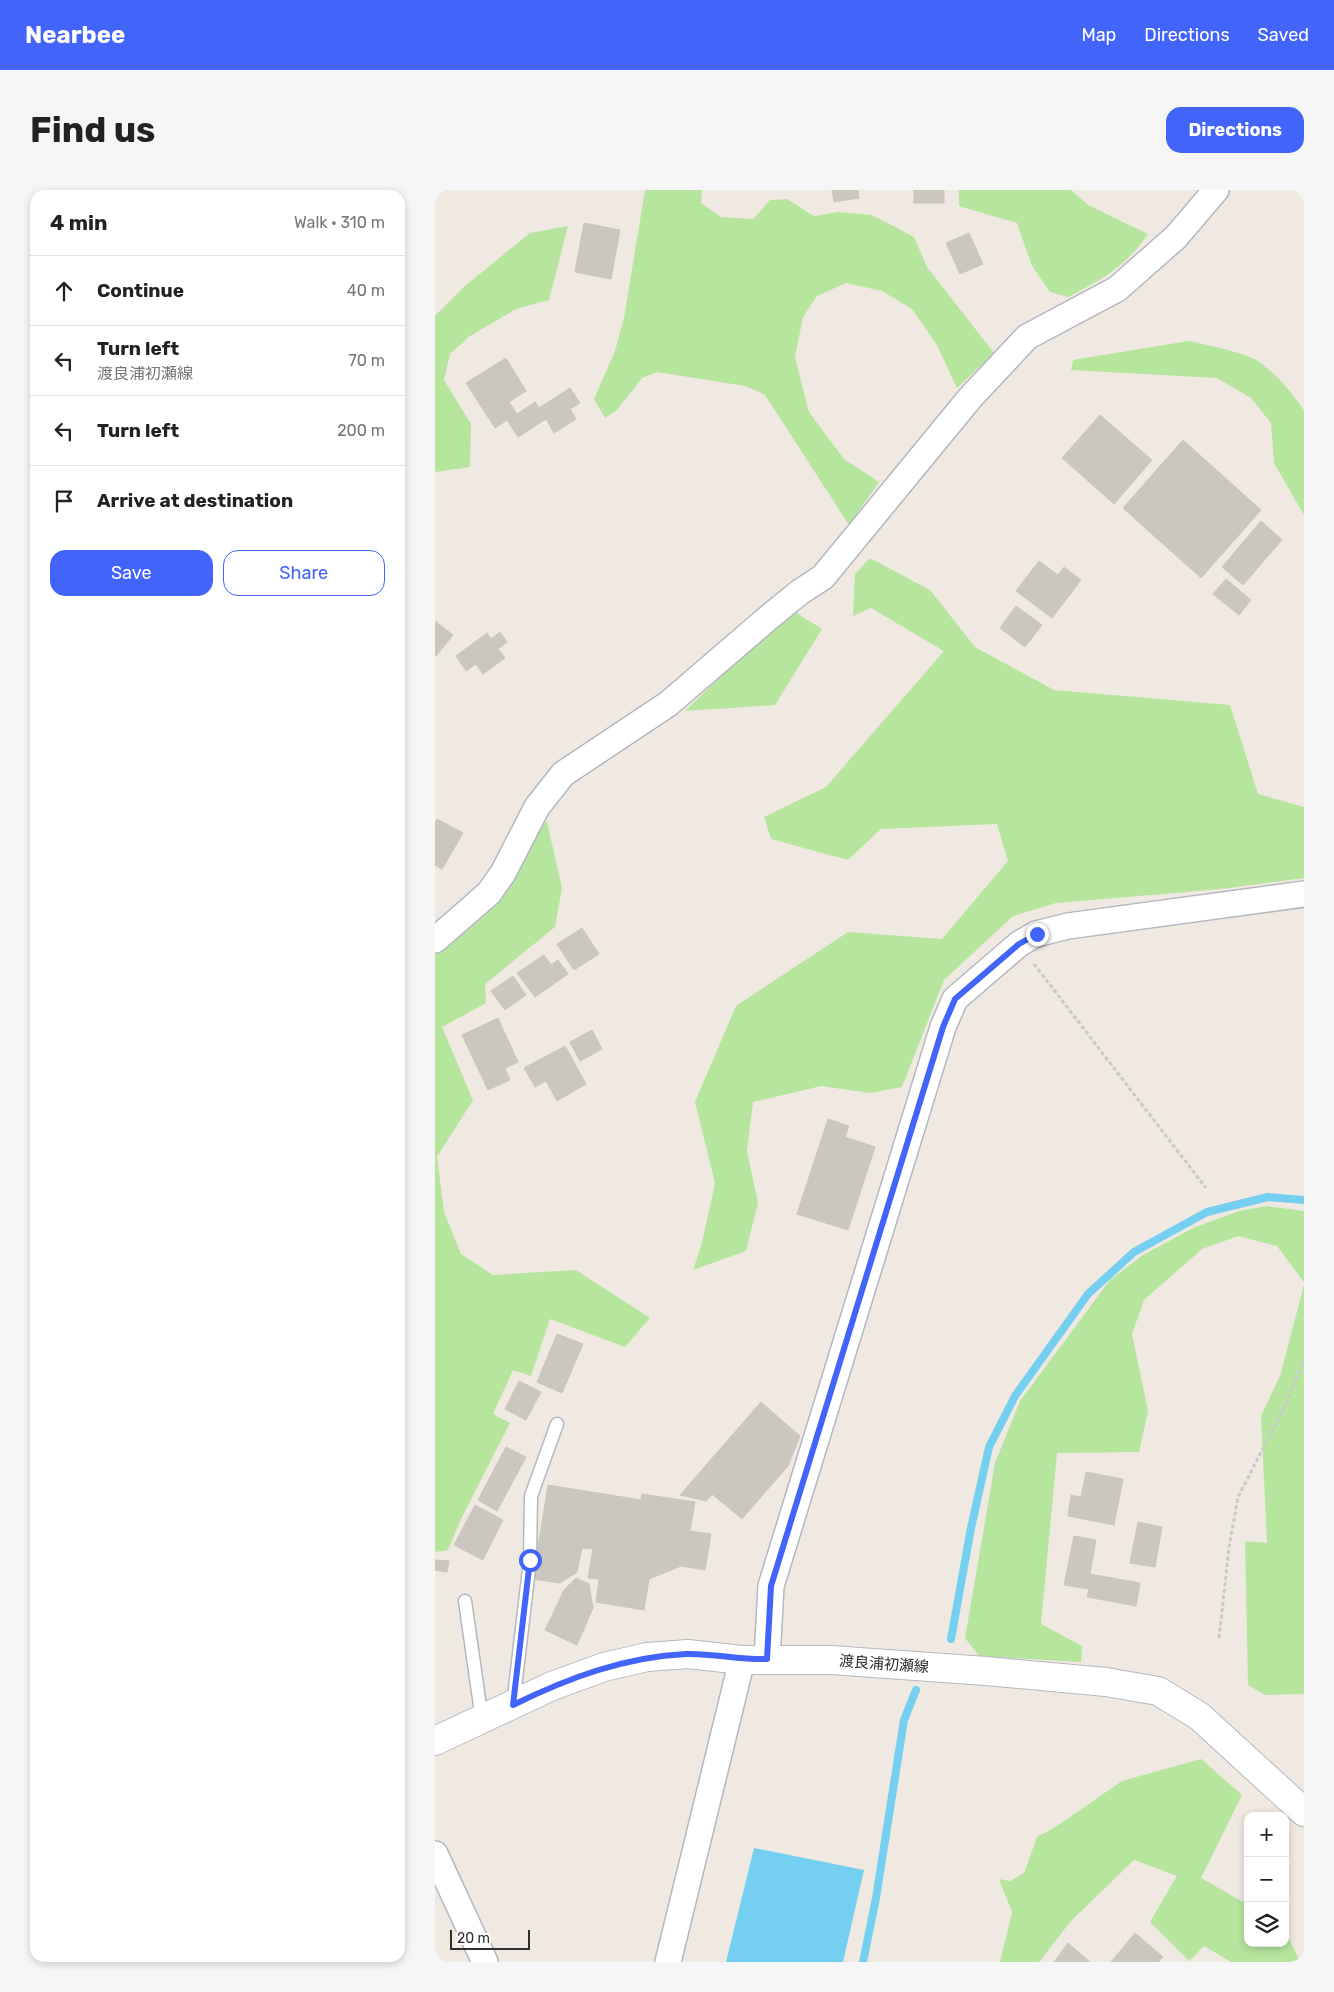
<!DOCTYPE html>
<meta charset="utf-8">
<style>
:root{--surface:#fff;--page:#f6f6f6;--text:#222;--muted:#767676;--line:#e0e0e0;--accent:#4264fb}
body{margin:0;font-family:Rubik,"Noto Sans JP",sans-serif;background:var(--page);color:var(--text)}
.controls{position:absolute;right:15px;bottom:15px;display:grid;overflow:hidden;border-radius:10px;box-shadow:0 2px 8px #0003}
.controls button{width:45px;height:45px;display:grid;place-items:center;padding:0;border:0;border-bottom:1px solid var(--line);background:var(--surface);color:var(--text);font:25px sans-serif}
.scale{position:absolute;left:15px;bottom:12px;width:80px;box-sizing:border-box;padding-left:5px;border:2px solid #2e2e2e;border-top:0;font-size:14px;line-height:18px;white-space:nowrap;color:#2e2e2e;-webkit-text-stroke:4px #fff;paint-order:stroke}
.stop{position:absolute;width:15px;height:15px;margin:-11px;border:4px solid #4264fb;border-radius:50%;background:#fff}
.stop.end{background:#4264fb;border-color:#fff;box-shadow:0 1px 5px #0008}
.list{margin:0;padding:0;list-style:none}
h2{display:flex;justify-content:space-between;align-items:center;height:65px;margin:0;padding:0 20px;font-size:21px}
h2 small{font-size:16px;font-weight:400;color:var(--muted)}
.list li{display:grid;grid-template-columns:32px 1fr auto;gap:15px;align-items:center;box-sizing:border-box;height:70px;padding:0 20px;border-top:1px solid var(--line)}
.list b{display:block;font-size:19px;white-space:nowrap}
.list p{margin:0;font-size:16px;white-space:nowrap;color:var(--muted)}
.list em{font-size:16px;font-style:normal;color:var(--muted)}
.actions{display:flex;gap:10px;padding:15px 20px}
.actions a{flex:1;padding:11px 0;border:1px solid var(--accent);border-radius:15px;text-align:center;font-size:18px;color:var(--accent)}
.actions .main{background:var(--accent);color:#fff}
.icon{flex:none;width:28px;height:28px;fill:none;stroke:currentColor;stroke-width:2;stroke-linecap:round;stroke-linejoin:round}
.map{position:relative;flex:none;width:869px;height:1772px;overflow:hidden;border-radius:15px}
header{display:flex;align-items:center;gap:30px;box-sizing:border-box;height:70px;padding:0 25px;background:var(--accent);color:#fff}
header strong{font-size:24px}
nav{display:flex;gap:28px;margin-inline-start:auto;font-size:18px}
.intro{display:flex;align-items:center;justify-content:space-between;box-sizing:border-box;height:120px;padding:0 30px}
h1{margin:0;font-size:35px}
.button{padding:12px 22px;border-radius:15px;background:var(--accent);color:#fff;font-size:18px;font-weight:700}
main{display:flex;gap:30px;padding:0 30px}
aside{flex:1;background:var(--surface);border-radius:15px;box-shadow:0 2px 8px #0003}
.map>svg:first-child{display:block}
.green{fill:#b6e59e}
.water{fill:#75cff0}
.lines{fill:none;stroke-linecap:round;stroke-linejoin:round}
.stream{stroke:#75cff0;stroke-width:8}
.building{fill:#cbc7bf;stroke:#cbc5ba}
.service-casing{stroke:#b4b7c1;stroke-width:15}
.minor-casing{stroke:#b4b7c1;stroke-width:28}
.secondary-casing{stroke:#b4b7c1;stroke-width:30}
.path{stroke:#c9c9c9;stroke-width:3;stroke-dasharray:4 2.5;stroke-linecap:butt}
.service{stroke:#fff;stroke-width:12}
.minor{stroke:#fff;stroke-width:25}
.secondary{stroke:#fff;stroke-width:28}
.route{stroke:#4264fb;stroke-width:6}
.labels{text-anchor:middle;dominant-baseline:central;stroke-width:4;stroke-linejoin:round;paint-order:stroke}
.street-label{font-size:15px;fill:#2e2e2e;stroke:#fff}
</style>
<header>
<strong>Nearbee</strong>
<nav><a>Map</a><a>Directions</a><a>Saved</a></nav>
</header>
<div class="intro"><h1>Find us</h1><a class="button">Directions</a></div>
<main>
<aside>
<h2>4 min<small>Walk · 310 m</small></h2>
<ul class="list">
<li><svg class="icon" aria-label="ahead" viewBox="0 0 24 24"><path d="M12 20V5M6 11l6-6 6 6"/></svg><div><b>Continue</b></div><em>40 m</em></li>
<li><svg class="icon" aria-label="left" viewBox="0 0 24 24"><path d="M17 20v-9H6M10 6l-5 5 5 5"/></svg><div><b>Turn left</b><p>渡良浦初瀬線</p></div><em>70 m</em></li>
<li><svg class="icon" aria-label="left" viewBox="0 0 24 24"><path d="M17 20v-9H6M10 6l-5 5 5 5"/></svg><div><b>Turn left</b></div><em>200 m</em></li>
<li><svg class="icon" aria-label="arrive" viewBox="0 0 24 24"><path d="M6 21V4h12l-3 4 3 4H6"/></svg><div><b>Arrive at destination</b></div></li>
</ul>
<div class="actions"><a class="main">Save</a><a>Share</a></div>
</aside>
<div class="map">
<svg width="869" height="1772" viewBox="0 0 869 1772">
<rect width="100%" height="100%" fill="#efe9e1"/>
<g class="green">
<polygon points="210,0 267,0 266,13 286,27 318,29 335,10 352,9 379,26 403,22 437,25 479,47 492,77 559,163 522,198 502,155 477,119 447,101 411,93 382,106 368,127 360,167 374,222 409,269 444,292 414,335 330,205 310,196 222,182 207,188 182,220 170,228 159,209 180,161 189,128"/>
<path d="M 524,0 L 636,0 L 653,15 L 713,44 C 690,77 668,89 633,107 L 615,102 L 597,76 L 582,33 L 524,16 Z"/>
<polygon points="133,36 114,110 81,119 35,146 15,164 9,190 36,234 35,277 0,282 0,126 30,96 95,43"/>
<path d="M 754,151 C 776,156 800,160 821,170 C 836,178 861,206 869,221 L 869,325 L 839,273 L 836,233 L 816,208 L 782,188 L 636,180 L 638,170 Z"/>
<polygon points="435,368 495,400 540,457 619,500 795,515 823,604 869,617 869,688 786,699 621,713 578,726 509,790 467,897 435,903 386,896 318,912 312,961 323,1013 311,1061 258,1080 267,1053 280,993 260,912 301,816 413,742 507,749 573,671 562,634 446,639 413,670 336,649 329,627 391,597 509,461 436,418 418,426 420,384"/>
<polygon points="355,419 387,439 340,515 250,521"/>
<polygon points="112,632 127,698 120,737 50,794 51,813 7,837 38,910 2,967 9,1022 26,1064 58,1085 141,1080 215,1128 190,1157 115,1129 96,1186 78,1180 58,1224 75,1233 25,1331 13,1360 0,1362 0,761 100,638"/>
<polygon points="832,1016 869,1021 869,1092 842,1056 803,1046 767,1059 709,1110 697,1144 713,1221 704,1262 622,1263 606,1434 647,1456 646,1472 544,1466 530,1448 560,1273 585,1211 675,1090 708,1065 758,1038 804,1021"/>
<polygon points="869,1095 869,1504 830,1505 813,1495 810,1351 832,1353 826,1226 845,1186"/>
<polygon points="766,1569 807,1605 766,1688 813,1715 813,1753 850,1753 850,1739 865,1772 796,1772 769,1756 754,1771 715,1732 742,1686 699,1670 636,1731 604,1772 565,1772 577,1722 564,1689 575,1691 589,1683 602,1647 619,1638 687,1591"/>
</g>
<polygon class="water" points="319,1658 429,1680 408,1772 291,1772"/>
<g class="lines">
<g class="stream">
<polyline points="516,1449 536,1338 554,1257 580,1206 653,1104 699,1062 772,1022 833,1007 869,1010"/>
<polyline points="428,1772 441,1708 469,1530 481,1500"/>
</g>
</g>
<g class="building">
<polygon points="397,0 423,0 424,8 399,12"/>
<rect x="479" y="0" width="30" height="13"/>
<polygon points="149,33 185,40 176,89 140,82"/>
<polygon points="534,43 548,74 525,84 511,53"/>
<polygon points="71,168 91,201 74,212 82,224 100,212 104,218 135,198 145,213 135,219 141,229 119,243 111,229 83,247 72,230 60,238 31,193"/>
<polygon points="665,225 717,270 679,314 627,268"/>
<polygon points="748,250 826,320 766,388 688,318"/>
<polygon points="826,331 847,350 808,395 787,377"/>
<polygon points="604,371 623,385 629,377 646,390 617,428 581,401"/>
<polygon points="791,389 816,410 804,425 778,404"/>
<polygon points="581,416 607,435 590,457 565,438"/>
<polygon points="0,431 18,445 1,466 0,465"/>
<polygon points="65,442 72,452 63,459 70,468 48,484 41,474 31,481 21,466 52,443 56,449"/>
<polygon points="2,629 28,643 7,679 0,675 0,633"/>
<polygon points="147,738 164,764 139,780 122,754"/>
<polygon points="109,765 116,775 123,770 133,784 100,807 82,783"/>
<polygon points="78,786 91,805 70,820 56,801"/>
<polygon points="63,828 83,872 70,878 75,890 53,900 27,845"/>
<polygon points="157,840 167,859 145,871 135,852"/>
<polygon points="130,856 151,894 122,911 111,891 100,897 89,878"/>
<polygon points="393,929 414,936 410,947 440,957 413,1040 362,1024"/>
<polygon points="122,1144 148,1154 127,1203 102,1192"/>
<polygon points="84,1191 106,1202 91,1230 70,1219"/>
<polygon points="326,1212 365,1246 353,1276 307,1329 277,1304 271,1311 245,1305"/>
<polygon points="71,1257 91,1267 62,1321 43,1310"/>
<polygon points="651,1282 688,1289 679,1335 633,1326 636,1305 646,1307"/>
<polygon points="113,1295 206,1310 207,1304 260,1312 255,1341 276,1344 270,1380 246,1376 214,1389 209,1420 161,1412 164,1389 153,1388 158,1359 147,1358 142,1382 125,1393 98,1389"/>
<polygon points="40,1315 68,1330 48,1370 19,1355"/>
<polygon points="703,1332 727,1337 720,1377 695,1373"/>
<polygon points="639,1346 661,1350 655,1384 705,1393 701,1416 652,1407 654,1399 629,1395"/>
<polygon points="0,1370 14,1371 12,1382 0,1380"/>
<polygon points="141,1388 154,1394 158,1418 142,1455 110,1440 129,1400"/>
<polygon points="700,1743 728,1767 723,1772 676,1772"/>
<polygon points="633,1753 655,1772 619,1772"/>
</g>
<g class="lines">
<defs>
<g id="service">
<polyline points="30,1411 47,1530"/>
<polyline points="78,1515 95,1370 96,1306 122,1234"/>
</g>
<g id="minor">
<polyline points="0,750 54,703 68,683 102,617 128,584 233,514 333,428 365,402 388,387 535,208 592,147 682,99 741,47 781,0"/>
<polyline points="332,1469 336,1396 508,837 520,809 584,754 601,744 633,736 869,704"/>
<polyline points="0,1664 50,1772"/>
<polyline points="233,1772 307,1470"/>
</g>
<polyline id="secondary" points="0,1551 117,1496 169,1477 212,1467 253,1464 307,1470 396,1470 551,1481 671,1492 723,1501 764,1526 869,1622"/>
</defs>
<use href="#service" class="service-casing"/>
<use href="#minor" class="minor-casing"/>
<use href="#secondary" class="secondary-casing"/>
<g class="path">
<polyline points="599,774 771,998"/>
<polyline points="784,1448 794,1358 803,1307 851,1214 869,1169"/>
</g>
<use href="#service" class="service"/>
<use href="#minor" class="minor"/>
<use href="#secondary" class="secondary"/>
</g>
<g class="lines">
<path class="route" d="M 95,1370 L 78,1515 C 133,1488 189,1467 251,1464 C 278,1463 304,1470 332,1469 L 336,1396 L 508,837 L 520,809 L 584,754 L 602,744"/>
</g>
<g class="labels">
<g class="street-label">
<text transform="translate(449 1474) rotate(4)">渡良浦初瀬線</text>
</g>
</g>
</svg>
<div class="controls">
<button>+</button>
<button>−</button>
<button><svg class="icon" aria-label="layers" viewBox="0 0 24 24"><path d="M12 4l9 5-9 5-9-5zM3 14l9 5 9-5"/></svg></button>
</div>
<div class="scale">20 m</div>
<div class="stop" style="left:95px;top:1370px"></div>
<div class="stop end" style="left:602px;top:744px"></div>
</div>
</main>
